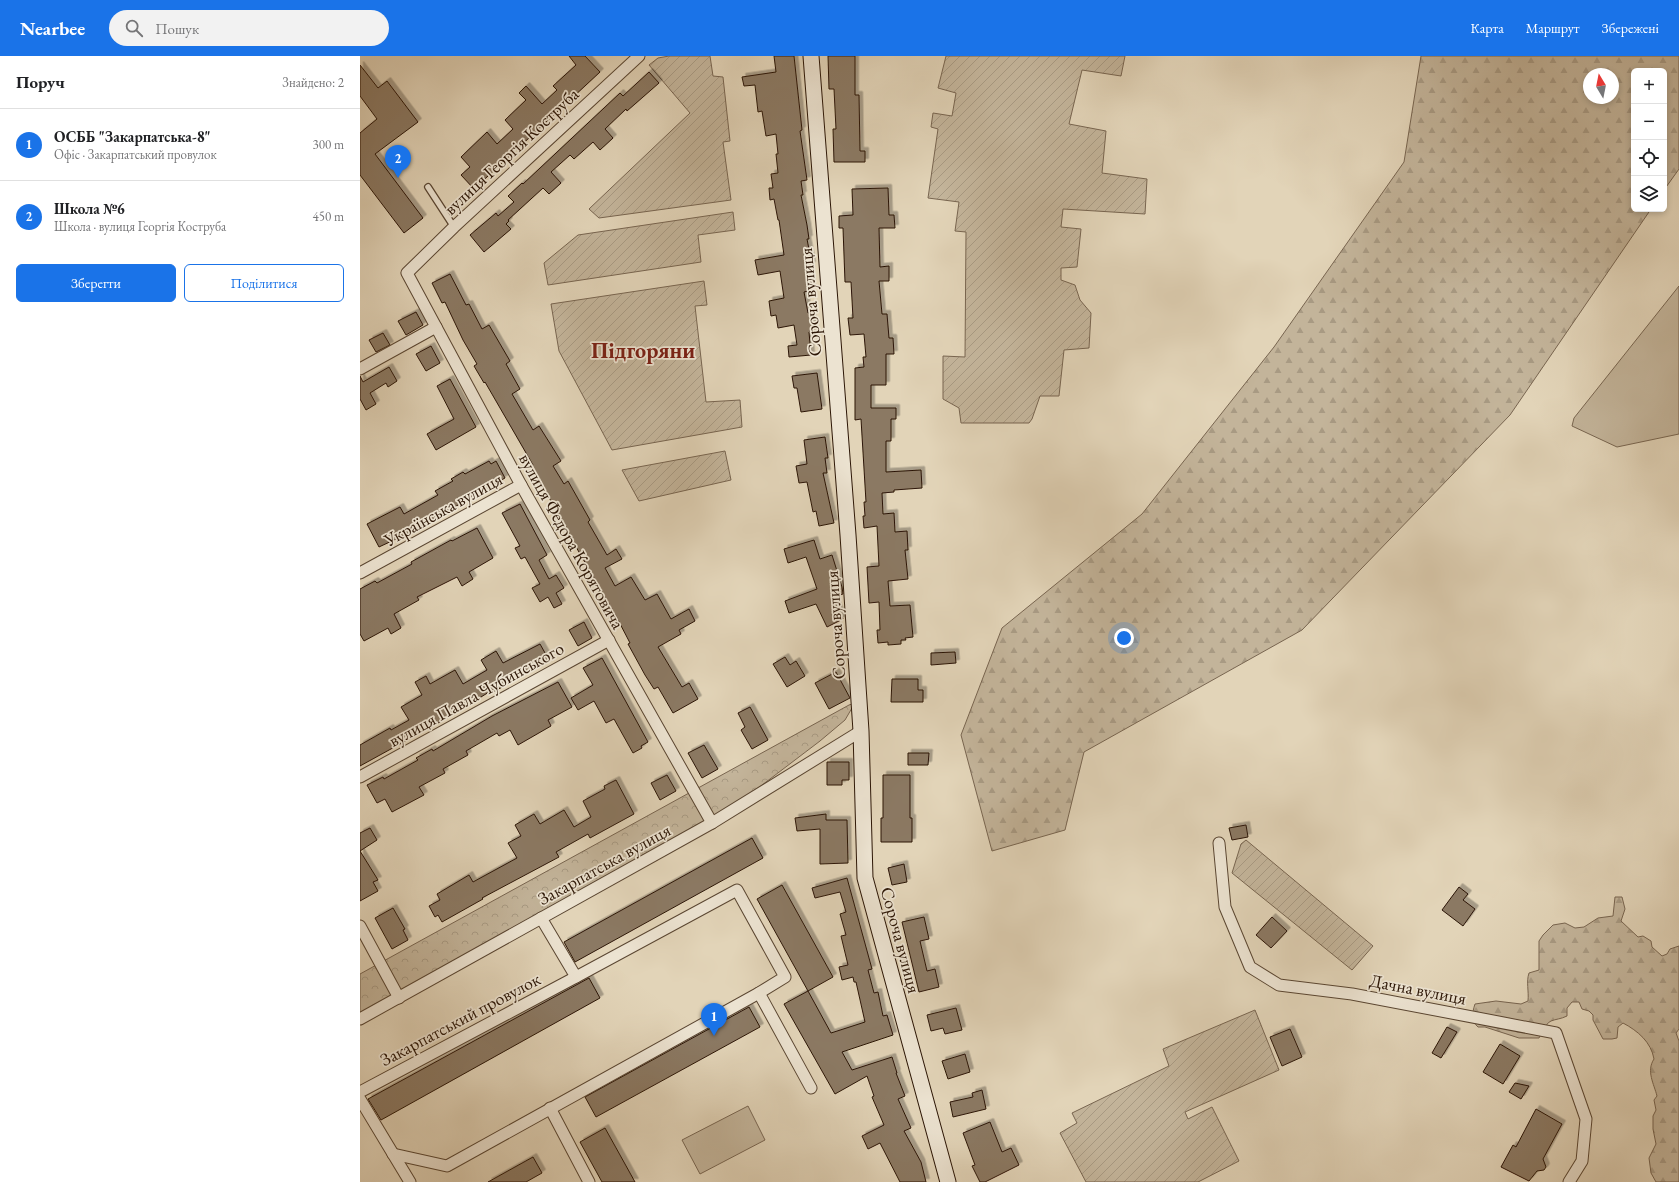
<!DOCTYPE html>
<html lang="uk">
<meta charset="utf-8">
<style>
:root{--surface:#fff;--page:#f2f2f2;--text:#202124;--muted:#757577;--line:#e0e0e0;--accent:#1a73e8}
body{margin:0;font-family:"EB Garamond",serif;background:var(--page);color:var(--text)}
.controls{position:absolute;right:12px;top:12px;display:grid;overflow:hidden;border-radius:6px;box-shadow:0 2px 6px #0003}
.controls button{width:36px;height:36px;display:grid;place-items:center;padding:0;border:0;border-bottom:1px solid var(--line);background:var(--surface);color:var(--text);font:20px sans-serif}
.compass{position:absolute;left:1223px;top:12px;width:36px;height:36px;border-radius:50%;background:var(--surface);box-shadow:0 2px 6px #0003;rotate:350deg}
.you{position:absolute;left:764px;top:582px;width:14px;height:14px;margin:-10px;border:3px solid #fff;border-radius:50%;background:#1a73e8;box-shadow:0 0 0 6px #1a73e833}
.badge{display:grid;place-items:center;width:26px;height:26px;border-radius:50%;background:var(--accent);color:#fff;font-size:13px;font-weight:700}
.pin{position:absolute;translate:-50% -33px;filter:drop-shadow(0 1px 2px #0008)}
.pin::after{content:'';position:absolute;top:21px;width:14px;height:12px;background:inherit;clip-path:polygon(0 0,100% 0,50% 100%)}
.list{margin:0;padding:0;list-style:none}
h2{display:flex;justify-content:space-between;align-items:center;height:52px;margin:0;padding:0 16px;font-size:17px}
h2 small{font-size:13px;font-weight:400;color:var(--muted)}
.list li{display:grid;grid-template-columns:26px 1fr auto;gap:12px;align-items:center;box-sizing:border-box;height:72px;padding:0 16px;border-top:1px solid var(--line)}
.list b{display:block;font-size:15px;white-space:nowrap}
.list p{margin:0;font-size:13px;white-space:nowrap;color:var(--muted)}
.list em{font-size:13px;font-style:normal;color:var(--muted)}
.actions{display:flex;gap:8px;padding:12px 16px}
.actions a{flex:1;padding:9px 0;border:1px solid var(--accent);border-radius:6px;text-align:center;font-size:14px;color:var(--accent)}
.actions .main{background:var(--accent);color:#fff}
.icon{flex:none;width:22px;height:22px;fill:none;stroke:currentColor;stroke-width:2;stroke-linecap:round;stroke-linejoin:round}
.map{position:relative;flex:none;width:1319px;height:1126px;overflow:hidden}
header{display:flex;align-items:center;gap:24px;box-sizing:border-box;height:56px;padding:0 20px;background:var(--accent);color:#fff}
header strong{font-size:19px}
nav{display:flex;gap:22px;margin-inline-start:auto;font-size:14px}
.search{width:280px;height:36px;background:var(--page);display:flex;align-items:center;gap:10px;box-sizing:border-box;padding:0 14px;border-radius:22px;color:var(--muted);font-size:15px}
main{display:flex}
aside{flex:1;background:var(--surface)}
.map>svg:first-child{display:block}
.grass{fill:#c3b49a;stroke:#786550}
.forest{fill:url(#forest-firs);stroke:#786550;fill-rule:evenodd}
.park{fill:url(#park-crowns);stroke:#786550}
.garden{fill:url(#garden-furrows);stroke:#786550}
.building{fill:#8b7963;stroke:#2c1606;filter:url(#shadow)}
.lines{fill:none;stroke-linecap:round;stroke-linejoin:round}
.lane-casing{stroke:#5a4632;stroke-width:8}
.street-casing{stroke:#5a4632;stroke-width:13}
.secondary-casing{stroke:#2c1606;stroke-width:17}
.lane{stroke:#ece3d1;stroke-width:5.5}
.street{stroke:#ece3d1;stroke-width:11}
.secondary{stroke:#ece3d1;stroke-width:15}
.labels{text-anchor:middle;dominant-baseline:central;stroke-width:3.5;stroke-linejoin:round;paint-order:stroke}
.street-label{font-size:18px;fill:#2c1606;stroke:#ece3d1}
.district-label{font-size:22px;font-weight:bold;fill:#7a1f14;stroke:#ece3d1}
</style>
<header>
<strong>Nearbee</strong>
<div class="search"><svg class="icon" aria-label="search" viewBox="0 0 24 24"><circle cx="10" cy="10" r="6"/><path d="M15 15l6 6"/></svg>Пошук</div>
<nav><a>Карта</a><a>Маршрут</a><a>Збережені</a></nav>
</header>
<main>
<aside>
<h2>Поруч<small>Знайдено: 2</small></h2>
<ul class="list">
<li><span class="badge">1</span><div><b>ОСББ &quot;Закарпатська-8&quot;</b><p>Офіс · Закарпатський провулок</p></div><em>300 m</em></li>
<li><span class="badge">2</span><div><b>Школа №6</b><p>Школа · вулиця Георгія Коструба</p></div><em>450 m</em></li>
</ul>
<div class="actions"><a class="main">Зберегти</a><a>Поділитися</a></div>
</aside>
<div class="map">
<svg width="1319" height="1126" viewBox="0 0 1319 1126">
<defs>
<pattern id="forest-firs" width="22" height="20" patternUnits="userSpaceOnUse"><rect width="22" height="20" fill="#c3b49a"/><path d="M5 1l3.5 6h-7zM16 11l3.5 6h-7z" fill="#a89a83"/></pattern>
<pattern id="park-crowns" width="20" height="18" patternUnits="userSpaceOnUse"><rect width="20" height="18" fill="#c3b49a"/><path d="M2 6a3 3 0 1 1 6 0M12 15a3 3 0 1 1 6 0" fill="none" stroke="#a89a83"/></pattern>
<pattern id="garden-furrows" width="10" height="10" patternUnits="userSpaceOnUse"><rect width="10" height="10" fill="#c3b49a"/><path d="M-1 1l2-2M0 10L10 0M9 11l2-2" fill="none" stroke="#a89a83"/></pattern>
<filter id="shadow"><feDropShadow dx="3.5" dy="-3.5" stdDeviation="0" flood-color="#0004"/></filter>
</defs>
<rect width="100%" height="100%" fill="#e2d4b8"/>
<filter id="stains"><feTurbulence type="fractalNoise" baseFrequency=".005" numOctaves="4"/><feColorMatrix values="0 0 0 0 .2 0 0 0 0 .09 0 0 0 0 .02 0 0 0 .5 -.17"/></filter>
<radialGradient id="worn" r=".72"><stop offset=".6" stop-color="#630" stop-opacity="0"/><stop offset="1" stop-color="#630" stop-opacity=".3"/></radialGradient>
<g class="grass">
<polygon points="1319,230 1319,378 1257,391 1212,370 1214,362"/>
<polygon points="388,1050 405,1084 340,1118 322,1084"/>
</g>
<g class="forest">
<path d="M 1061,0 L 1319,0 L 1319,113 L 1304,134 L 1304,15 L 1274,15 L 1274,153 L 1291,153 L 1150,359 L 942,574 L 724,696 L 705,774 L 632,795 L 601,679 L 642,572 L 782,458 L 914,291 L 1044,106 ZM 1229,18 L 1253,18 L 1253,42 L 1229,42 Z"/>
<path d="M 1255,841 L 1262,841 L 1265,853 L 1261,865 L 1278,881 L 1283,880 L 1291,885 L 1292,891 L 1302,900 L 1307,898 L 1310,893 L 1319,890 L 1319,973 L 1316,977 L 1319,985 L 1319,1126 L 1296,1126 L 1291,1117 L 1289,1102 L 1296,1088 L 1293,1073 L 1293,1060 L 1296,1054 L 1294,1044 L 1297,1040 C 1294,1028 1286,1015 1294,1003 C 1291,986 1278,975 1263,967 L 1258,971 L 1257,982 L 1252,983 L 1243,983 L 1233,964 L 1233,959 L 1229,955 L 1222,953 L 1219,946 L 1212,946 L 1207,952 L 1207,960 C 1201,963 1196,963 1191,965 C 1185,968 1182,977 1179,982 L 1159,982 L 1125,971 L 1118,971 C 1111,965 1112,957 1115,948 L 1136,945 L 1161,948 L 1168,945 C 1169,935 1166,926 1169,917 L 1179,914 L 1179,885 L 1183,879 L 1193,869 L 1205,867 L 1215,872 L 1224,871 L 1238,862 L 1253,860 Z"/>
</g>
<polygon class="park" points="492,648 492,652 485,664 460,685 385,742 0,959 0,918 489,649"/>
<g class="garden">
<polygon points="309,0 350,0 353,20 363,21 370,85 363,86 371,144 239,162 229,153 330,57 289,9 298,2"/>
<polygon points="586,0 765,0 761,20 722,14 709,68 746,75 742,117 787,123 785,158 703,153 701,171 721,173 717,211 701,212 701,224 715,229 720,244 731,257 729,292 704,294 699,340 680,340 672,363 669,367 601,367 599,352 583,343 583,300 605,301 606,176 595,175 599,146 568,142 578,73 571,71 573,57 592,60 596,37 578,32"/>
<polygon points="373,156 375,174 338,179 341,206 188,229 184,207 218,179"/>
<polygon points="344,225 347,249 335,250 346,346 380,344 382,371 252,394 199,295 191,248"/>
<polygon points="365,395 371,424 279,445 262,414"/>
<polygon points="886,784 1013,890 992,914 872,817 881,788"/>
<polygon points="895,954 919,1014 825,1056 828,1063 852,1051 879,1105 838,1126 726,1126 700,1077 717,1067 712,1057 809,1010 803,993"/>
</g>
<g class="building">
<polygon points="209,0 225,0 240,16 114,133 101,119 110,111 101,101 127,76 137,88 153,73 145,64 166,44 159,37 166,30 182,48 197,34 193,30 216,9"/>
<polygon points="414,0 434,0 442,74 440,75 447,124 441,125 443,139 441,139 447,169 449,183 447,183 452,209 449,209 452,234 444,236 448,257 451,256 454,276 449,276 451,299 429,301 428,290 437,289 434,269 418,272 416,259 411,260 409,245 424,242 420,215 398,219 395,204 424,199 419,164 418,164 414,143 410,144 409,132 413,132 411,118 418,117 416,98 418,98 416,78 406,80 402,55 398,56 395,29 384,30 382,21 416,16"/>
<polygon points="468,0 495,0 495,39 499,39 500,95 505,95 505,106 474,106 473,73 476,73 474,33 469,33"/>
<polygon points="0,9 18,32 27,25 58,66 15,98 63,162 44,177 0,119 0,77 17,63 0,40"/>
<polygon points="289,16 299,27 267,55 266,53 245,73 253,82 240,94 233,86 214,103 210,99 191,116 201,127 189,138 183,132 148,164 149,165 146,168 151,173 124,196 110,179 136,157 138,160 154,146 148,140 162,127 163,128 260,37 263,40"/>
<polygon points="528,132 529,159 534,159 535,172 519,172 520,211 529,210 529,225 519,225 522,258 527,258 529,282 533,282 534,298 526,298 526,329 511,329 511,352 536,352 536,363 531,363 531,385 526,385 526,416 561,414 562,432 534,434 534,436 522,437 523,458 534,457 535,476 547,475 548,494 545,494 548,523 528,525 530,550 550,549 553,581 545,582 546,584 541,584 541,588 528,589 528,586 518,587 517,574 520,574 519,546 509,547 507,511 519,510 517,470 504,472 503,460 505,460 504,446 506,446 501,363 495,364 495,312 504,311 503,301 506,301 504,278 490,279 488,262 493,262 491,226 485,226 483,172 479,172 479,160 493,159 492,133"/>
<polygon points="90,218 106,249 109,248 122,273 129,269 150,305 146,308 160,333 152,338 173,374 179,370 201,405 193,410 204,428 208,425 230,464 228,466 247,499 256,493 262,503 245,512 255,530 271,521 285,544 297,538 311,563 329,553 335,565 319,574 321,578 298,591 322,631 329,627 338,643 313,657 298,631 294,633 285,619 268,588 270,587 256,560 212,484 213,484 199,458 170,411 173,409 125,326 124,327 114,310 117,308 103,284 85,246 82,247 72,227"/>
<polygon points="56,256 63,269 46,279 38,265"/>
<polygon points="23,277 30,289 16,296 9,284"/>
<polygon points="71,290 80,307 66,315 56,298"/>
<polygon points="29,311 37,325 28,331 26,327 10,337 16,348 6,354 0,343 0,320 3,326"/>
<polygon points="457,317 462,353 441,356 437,332 434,332 432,320"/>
<polygon points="90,323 116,371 76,394 67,378 94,363 77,330"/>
<polygon points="465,381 468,402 465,402 467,417 463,417 474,467 459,470 456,455 453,456 447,426 439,427 436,410 447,408 444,384"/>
<polygon points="129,405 131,408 136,405 145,422 53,475 19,491 7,468 40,451 44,458 78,439 75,435 93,425 91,423 103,416 105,418"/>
<polygon points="160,448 187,499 179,504 189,523 196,519 204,532 196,537 202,548 194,552 188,541 180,546 172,532 180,528 165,501 161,503 155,492 160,490 142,457"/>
<polygon points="117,472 133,502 109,516 113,523 102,530 97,521 57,541 59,544 34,558 41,572 31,578 28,572 4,585 0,578 0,533 15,525 17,527 52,508 51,506 91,484 92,485"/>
<polygon points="454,484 460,503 472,499 482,531 483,538 473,541 483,563 467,571 456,548 429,557 425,545 457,533 446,501 428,507 424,493"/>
<polygon points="224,566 232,582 218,590 209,574"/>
<polygon points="180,588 189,604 130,638 129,636 89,661 0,710 0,689 30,672 31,674 49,664 41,651 62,639 55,626 66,620 70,628 95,614 103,628 127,614 121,604 136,595 143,607"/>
<polygon points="595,596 596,607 571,609 571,597"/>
<polygon points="425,601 430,609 436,605 445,620 427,631 413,608"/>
<polygon points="242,602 288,686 281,690 282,692 273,697 254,663 246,667 234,645 218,654 211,642 233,629 223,612"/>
<polygon points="476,616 490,642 469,653 455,627"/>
<polygon points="532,623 558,623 558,634 563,634 563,646 531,646"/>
<polygon points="198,626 212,651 188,664 191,670 158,689 150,674 139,680 137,677 106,695 108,699 83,713 85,717 59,731 64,739 32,756 25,743 17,747 7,729 23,721 24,723 58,704 56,702 72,693 73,695 132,660"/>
<polygon points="390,651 408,684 392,693 381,674 385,671 378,657"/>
<polygon points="344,689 358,713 342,722 328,697"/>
<polygon points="548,697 569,697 568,709 548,709"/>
<polygon points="467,706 489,706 489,724 482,724 482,729 467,729"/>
<polygon points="307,719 316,735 300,744 291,727"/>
<polygon points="523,719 550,719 550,762 552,762 552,786 521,786 521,762 523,762"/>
<polygon points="256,724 274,758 230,782 228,778 196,796 199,801 122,842 123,843 82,866 78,859 75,861 69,850 80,844 77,838 109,819 113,826 157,802 148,787 161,780 155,769 174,758 180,768 204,754 214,771 231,761 223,745 245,733 244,730"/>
<polygon points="466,758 466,764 487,764 488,807 460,808 460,773 437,775 435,762"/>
<polygon points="886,769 888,781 872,784 869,772"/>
<polygon points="10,772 17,784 0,795 18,824 13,826 18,835 0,845 0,777"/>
<polygon points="392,782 403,802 215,906 204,886"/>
<polygon points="544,808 547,826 532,829 528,812"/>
<polygon points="487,822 512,913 508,914 514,937 518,936 523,960 527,959 533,979 482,996 492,1014 532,1001 537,1017 536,1017 545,1040 538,1043 551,1072 544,1075 561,1106 566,1126 540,1126 520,1087 508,1093 502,1080 524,1069 512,1041 514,1040 507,1020 475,1038 424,948 448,935 471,977 505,966 496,926 494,926 493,921 482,924 479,911 488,909 481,880 486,879 480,858 486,856 480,836 455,842 452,832"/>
<polygon points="422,829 473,921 448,935 397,843"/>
<polygon points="1099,831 1108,838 1103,844 1115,853 1103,870 1082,854"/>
<polygon points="33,852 45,873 43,874 48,884 32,893 15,862"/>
<polygon points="564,861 569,883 560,885 567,915 575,913 579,931 559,936 542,866"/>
<polygon points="912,861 927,875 911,892 896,879"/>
<polygon points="229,922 240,942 21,1064 8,1043"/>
<polygon points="389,951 400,971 236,1061 225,1041"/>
<polygon points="596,952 602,974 585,978 583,972 571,975 567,959"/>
<polygon points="1087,971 1097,976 1081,1002 1072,997"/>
<polygon points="930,973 942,1001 922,1010 910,981"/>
<polygon points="1140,988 1160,1000 1143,1028 1123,1016"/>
<polygon points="605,998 610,1016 588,1023 582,1005"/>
<polygon points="1155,1027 1169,1030 1161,1043 1149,1036"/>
<polygon points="622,1034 626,1053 593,1061 590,1046 613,1041 612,1037"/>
<polygon points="1176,1053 1202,1068 1183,1103 1186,1111 1184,1114 1177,1115 1169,1125 1141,1111 1153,1089 1156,1091"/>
<polygon points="630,1066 642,1096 651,1092 659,1109 625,1126 620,1126 612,1110 615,1109 603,1077"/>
<polygon points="245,1072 275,1126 242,1126 220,1086"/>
<polygon points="173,1101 182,1117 166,1126 128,1126"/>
</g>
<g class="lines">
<defs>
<polyline id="lane" points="68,131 94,171"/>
<g id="street">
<polyline points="279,0 94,171 47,217 161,429 352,767"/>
<polyline points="0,313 76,271"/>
<polyline points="0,517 161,429"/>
<polyline points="0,721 249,584"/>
<polyline points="859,787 865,851 890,911 919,929 992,938 1196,977 1226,1063 1222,1105 1209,1126"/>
<polyline points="0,870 39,942"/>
<polyline points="216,921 377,834 425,921 399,937"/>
<polyline points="0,963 352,767 501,675"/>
<polyline points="0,1036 216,921 181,862"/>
<polyline points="0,1043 50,1126"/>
<polyline points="190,1052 229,1126"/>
<polyline points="33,1098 87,1110 399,937 451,1032"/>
</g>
<polyline id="secondary" points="451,0 488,479 501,675 505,822 588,1126"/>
</defs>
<use href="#lane" class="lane-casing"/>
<use href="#street" class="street-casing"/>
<use href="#secondary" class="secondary-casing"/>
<use href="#lane" class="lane"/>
<use href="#street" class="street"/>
<use href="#secondary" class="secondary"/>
</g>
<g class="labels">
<g class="street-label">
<text transform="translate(151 95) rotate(-43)">вулиця Георгія Коструба</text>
<text transform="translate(450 246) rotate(-95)">Сороча вулиця</text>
<text transform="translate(83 453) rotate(-29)">Українська вулиця</text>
<text transform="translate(212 485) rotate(61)">вулиця Федора Корятовича</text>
<text transform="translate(475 569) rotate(-94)">Сороча вулиця</text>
<text transform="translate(116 638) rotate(-29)">вулиця Павла Чубинського</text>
<text transform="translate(244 808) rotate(-29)">Закарпатська вулиця</text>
<text transform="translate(541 884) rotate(75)">Сороча вулиця</text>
<text transform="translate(1058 933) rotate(11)">Дачна вулиця</text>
<text transform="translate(100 963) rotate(-28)">Закарпатський провулок</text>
</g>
<g class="district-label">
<text x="283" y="294">Підгоряни</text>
</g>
</g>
<rect width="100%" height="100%" filter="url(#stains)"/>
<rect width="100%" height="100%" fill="url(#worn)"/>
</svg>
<div class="controls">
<button>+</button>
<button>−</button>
<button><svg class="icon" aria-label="locate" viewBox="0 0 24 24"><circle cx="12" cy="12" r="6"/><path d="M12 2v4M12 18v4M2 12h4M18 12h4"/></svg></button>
<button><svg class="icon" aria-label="layers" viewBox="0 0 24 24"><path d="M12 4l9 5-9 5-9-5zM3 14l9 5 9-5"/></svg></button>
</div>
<svg class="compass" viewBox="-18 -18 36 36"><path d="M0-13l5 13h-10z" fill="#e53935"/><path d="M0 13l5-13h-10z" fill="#757577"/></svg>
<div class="you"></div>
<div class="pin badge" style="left:354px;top:980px">1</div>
<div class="pin badge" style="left:38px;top:122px">2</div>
</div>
</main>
